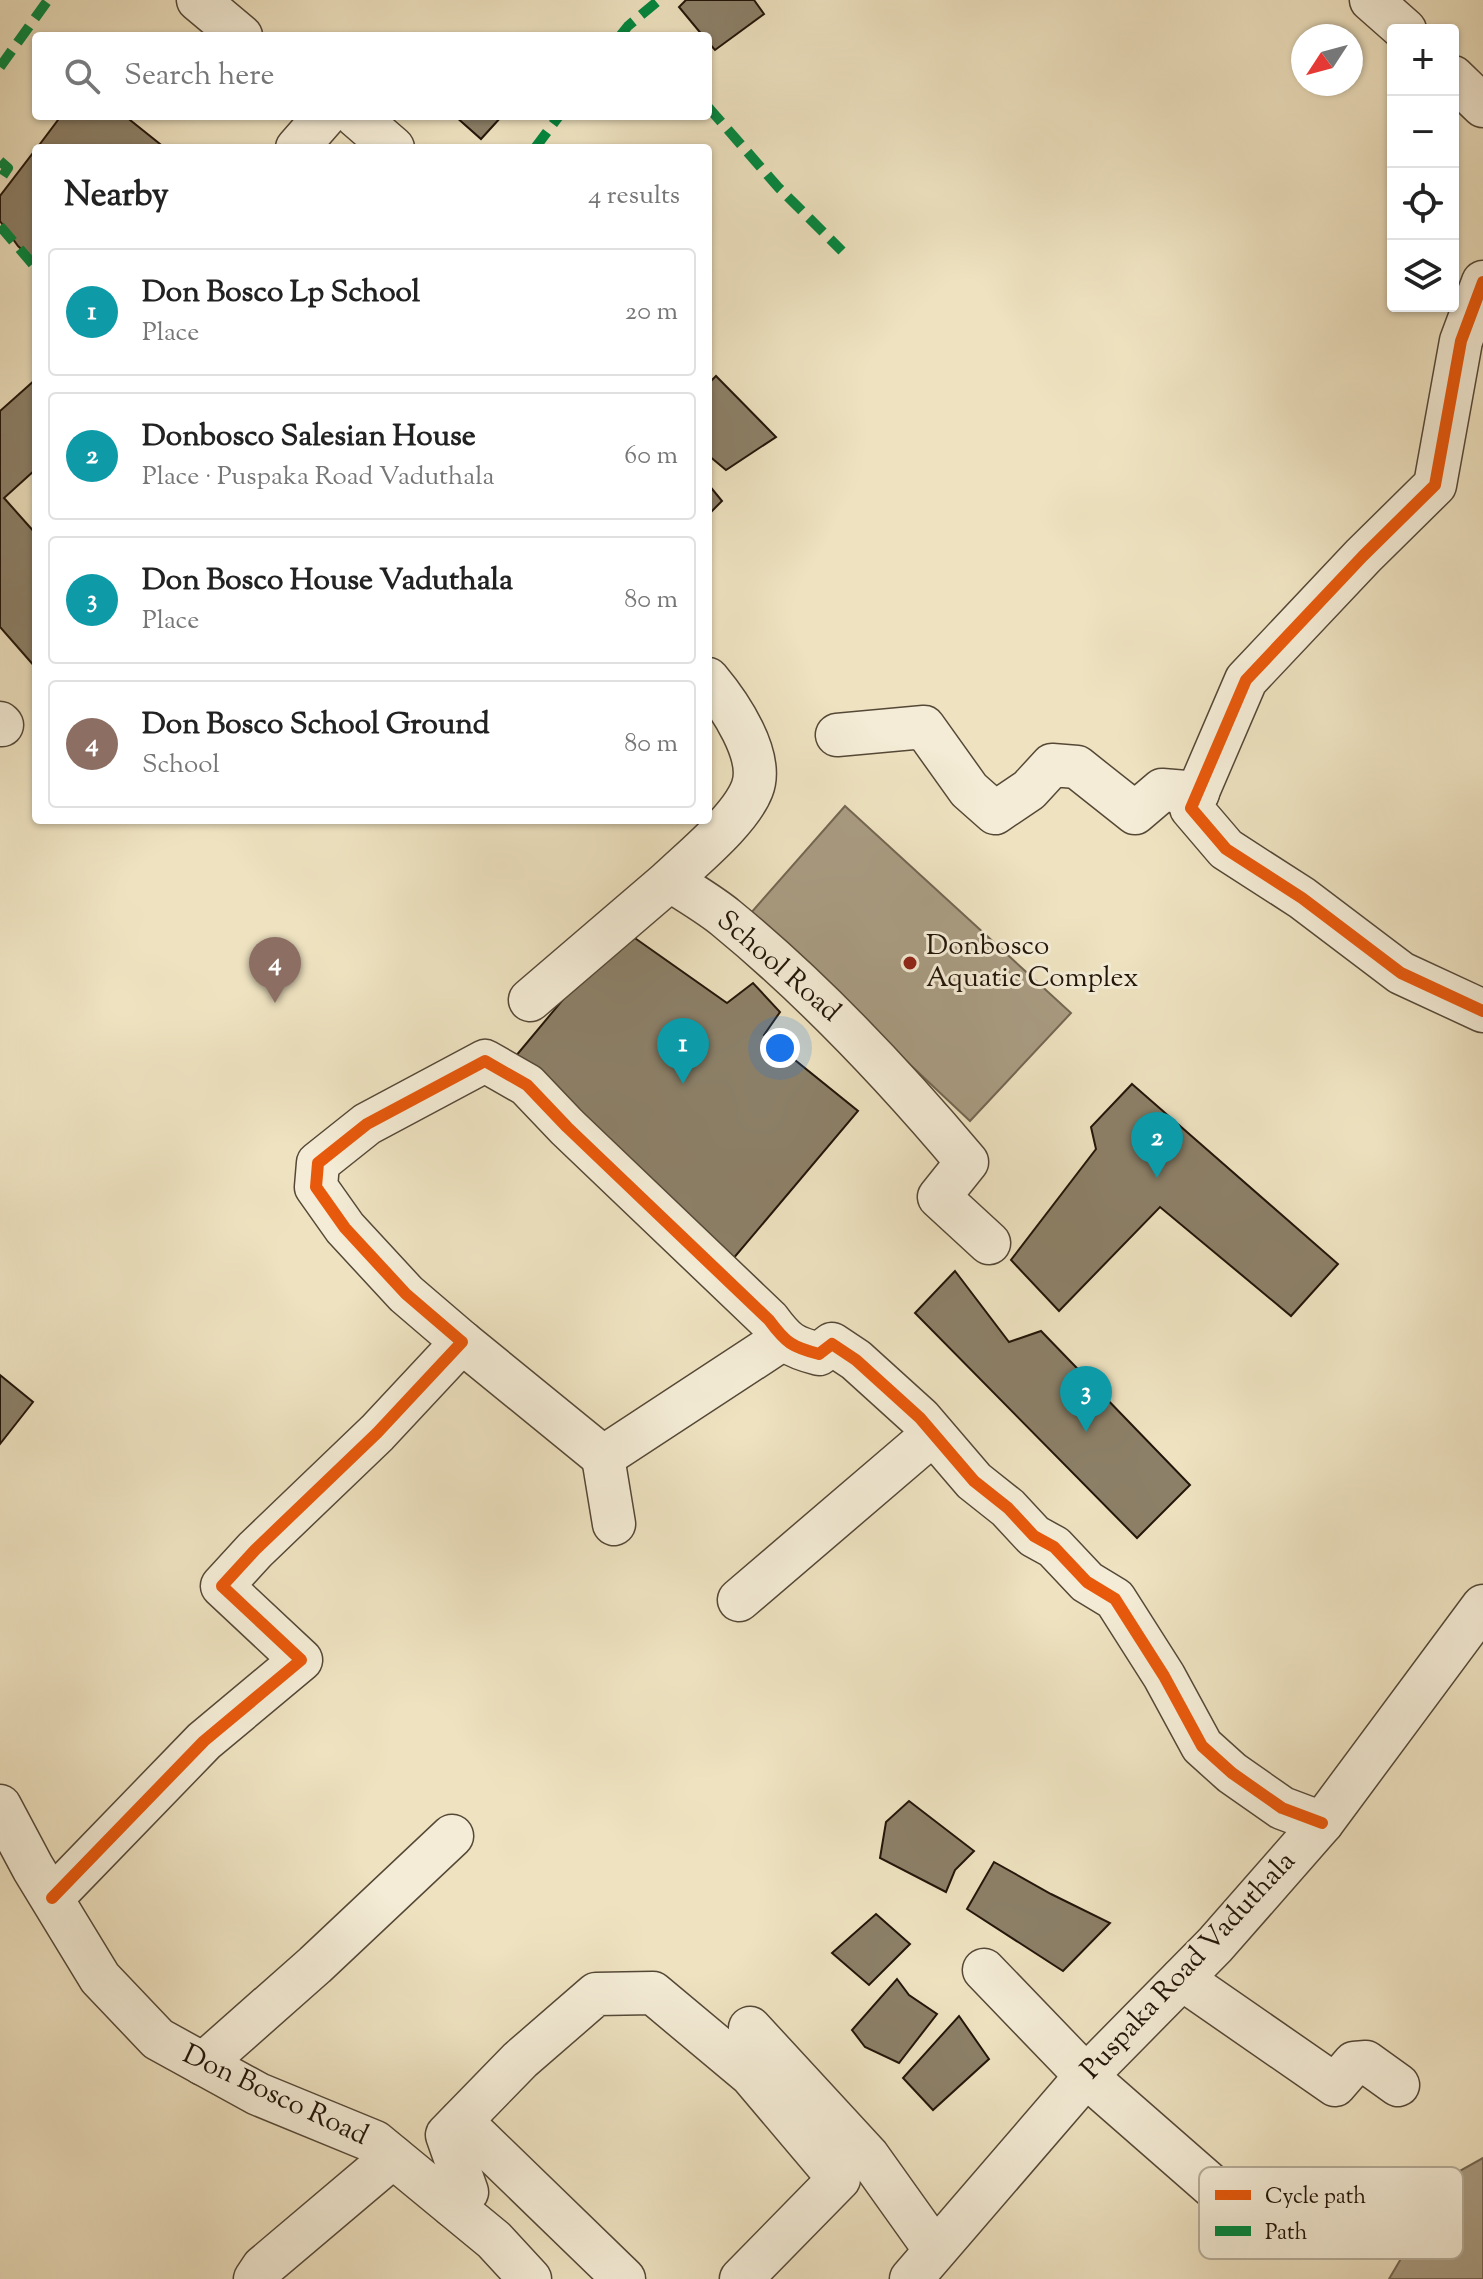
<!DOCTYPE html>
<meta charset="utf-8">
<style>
:root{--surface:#fff;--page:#f2f2f2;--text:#222;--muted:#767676;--line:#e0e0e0;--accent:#7c3aed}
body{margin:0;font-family:"Sorts Mill Goudy",serif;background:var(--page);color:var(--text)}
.controls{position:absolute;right:24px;top:24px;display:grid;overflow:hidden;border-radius:8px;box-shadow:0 2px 6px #0004}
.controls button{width:72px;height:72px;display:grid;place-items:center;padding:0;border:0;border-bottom:2px solid var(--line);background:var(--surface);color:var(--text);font:40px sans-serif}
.compass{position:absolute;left:1291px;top:24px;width:72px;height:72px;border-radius:50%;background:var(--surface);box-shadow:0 2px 6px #0004;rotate:234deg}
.you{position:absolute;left:780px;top:1048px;width:28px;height:28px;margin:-20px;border:6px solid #fff;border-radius:50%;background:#1a73e8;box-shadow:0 0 0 12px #1a73e833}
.badge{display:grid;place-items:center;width:52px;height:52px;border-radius:50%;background:var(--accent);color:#fff;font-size:26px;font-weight:700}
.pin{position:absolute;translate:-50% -66px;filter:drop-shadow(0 2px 4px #0008)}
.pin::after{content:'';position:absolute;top:42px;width:28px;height:24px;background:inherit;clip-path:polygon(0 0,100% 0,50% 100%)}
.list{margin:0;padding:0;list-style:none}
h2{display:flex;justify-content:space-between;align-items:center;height:104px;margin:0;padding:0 32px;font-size:34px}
h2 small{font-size:26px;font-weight:400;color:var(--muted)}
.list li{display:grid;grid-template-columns:52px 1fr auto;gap:24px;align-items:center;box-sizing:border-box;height:128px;margin:0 16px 16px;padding:0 16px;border:2px solid var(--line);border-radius:8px}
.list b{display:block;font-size:30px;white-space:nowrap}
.list p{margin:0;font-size:26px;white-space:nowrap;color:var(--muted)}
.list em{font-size:26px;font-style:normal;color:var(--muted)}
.icon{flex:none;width:44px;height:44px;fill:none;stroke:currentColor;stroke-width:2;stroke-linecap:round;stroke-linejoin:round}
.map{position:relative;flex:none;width:1483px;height:2279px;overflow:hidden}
.search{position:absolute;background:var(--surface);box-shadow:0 2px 6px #0004;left:32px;top:32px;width:680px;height:88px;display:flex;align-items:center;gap:20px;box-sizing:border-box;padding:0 28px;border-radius:8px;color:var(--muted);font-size:30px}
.panel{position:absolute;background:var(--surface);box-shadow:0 2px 6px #0004;left:32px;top:144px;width:680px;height:680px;border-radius:8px}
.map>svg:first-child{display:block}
.water{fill:#a99c82;stroke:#736652;stroke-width:2}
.building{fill:#8c8068;stroke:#221509;stroke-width:2}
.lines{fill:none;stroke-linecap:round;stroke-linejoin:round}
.minor-casing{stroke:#554837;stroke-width:45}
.minor{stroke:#f4ecd6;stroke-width:42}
.quiet{stroke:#00873e;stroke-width:10;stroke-dasharray:20 10;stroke-linecap:butt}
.cycleway-casing{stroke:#f4ecd6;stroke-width:17}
.cycleway{stroke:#e8590c;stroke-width:12}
.poi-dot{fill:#8f2418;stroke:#f4ecd6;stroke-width:3}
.labels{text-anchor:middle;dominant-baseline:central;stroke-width:6;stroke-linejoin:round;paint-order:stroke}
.poi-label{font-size:28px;fill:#221509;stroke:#f4ecd6;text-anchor:start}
.street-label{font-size:28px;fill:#221509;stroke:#f4ecd6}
.key{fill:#f4ecd6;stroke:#b5ac98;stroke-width:2}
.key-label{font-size:22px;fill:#221509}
</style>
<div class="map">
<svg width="1483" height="2279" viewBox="0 0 1483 2279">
<rect width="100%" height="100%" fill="#eee2c0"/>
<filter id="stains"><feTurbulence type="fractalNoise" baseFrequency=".0025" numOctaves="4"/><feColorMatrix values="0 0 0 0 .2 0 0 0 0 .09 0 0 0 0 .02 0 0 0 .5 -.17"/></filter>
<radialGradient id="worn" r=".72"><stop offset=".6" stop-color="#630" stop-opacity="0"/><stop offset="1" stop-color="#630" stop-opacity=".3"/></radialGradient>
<g class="water">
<polygon points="845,806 1071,1013 970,1121 750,914"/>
<polygon points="1483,2158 1483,2279 1389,2279 1449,2177"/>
</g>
<g class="building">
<polygon points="686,0 754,0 764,14 715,50 708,42 708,36 703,36 679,7"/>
<polygon points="61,116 125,116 165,148 37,148"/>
<polygon points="455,116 502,116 481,139"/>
<polygon points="36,149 36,263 18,246 0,221 0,196"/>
<polygon points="716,376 776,437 726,470 708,455 708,384"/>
<polygon points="36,379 36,469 4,498 36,534 36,668 0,627 0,411"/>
<polygon points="708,484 722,501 708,515"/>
<polygon points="622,929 727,1003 753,983 780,1012 764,1035 858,1111 727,1266 515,1057"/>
<polygon points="1132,1084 1338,1264 1291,1316 1160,1207 1059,1311 1011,1260 1096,1149 1091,1127"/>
<polygon points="955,1271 1009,1342 1041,1331 1190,1485 1137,1538 915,1313"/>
<polygon points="0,1375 33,1402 0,1444"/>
<polygon points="909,1801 974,1851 955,1870 946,1892 880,1858 886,1822"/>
<polygon points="994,1862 1051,1894 1110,1923 1063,1971 967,1909"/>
<polygon points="876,1914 910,1944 869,1985 832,1953"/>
<polygon points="897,1979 909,1995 937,2014 899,2063 865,2047 852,2030"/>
<polygon points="959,2016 989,2059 933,2110 903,2078"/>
</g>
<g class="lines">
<defs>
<g id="minor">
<polyline points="198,0 241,36"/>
<polyline points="1371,0 1405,30"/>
<polyline points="1453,77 1483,106"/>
<polyline points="356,116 393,148"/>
<polyline points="297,148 325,116"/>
<polyline points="1483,282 1461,341 1435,485 1363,556 1246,680 1191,808 1226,849 1302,898 1401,973 1483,1011"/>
<path d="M 708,679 C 729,704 765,756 752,789 C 740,820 694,857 670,880 C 689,893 709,904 726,918 C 815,991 893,1074 967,1162 L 939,1197 L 989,1243"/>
<polyline points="0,723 2,725"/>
<polyline points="837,735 924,727 969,790 995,813 1029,790 1052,765 1077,767 1135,813 1162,790 1198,793"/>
<polyline points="530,1000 670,880"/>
<polyline points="462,1342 603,1457 783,1339"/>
<polyline points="603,1457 614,1524"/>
<polyline points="739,1600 933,1434"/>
<polyline points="0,1806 33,1868 100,1978 158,2039 258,2094 375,2142 494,2240 530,2279"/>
<path d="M 52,1898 L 204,1741 L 301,1660 L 222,1586 L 255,1550 L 377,1433 L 462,1342 L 406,1294 L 345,1228 L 316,1187 L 318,1163 L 367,1124 L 485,1061 L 527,1085 L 567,1127 L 769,1320 C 786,1343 792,1347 819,1354 L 832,1344 L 856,1360 L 920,1418 L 974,1481 L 1008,1508 L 1034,1536 L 1054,1547 L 1087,1582 L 1115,1599 L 1164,1676 L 1202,1746 L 1232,1773 L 1282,1808 L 1322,1823"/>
<polyline points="984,1970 1086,2076 1222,2195"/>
<polyline points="1182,1979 1335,2085 1354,2063 1366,2062 1398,2085"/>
<polyline points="750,2028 868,2156 935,2250"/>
<polyline points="203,2064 315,1965 452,1836"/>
<polyline points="461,2121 624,2279"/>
<polyline points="453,2206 467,2192 447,2135 520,2060 596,1994 653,1993 751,2075 839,2179 741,2279"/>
<polyline points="255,2279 263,2267 393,2157"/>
<polyline points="911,2279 1086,2076 1215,1945 1322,1823 1483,1606"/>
</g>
</defs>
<use href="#minor" class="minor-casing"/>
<use href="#minor" class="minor"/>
<g class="quiet">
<polyline points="620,36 628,26 659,0"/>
<polyline points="0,67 48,0"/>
<polyline points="708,107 778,187 842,251"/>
<polyline points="535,148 559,116"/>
<polyline points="0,161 8,168 0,180"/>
<polyline points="0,226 36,268"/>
</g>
<defs>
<g id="cycleway">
<polyline points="1483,282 1461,341 1435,485 1363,556 1246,680 1191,808 1226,849 1302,898 1401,973 1483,1011"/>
<path d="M 52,1898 L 204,1741 L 301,1660 L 222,1586 L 255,1550 L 377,1433 L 462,1342 L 406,1294 L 345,1228 L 316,1187 L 318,1163 L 367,1124 L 485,1061 L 527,1085 L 567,1127 L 769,1320 C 786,1343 792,1347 819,1354 L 832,1344 L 856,1360 L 920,1418 L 974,1481 L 1008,1508 L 1034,1536 L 1054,1547 L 1087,1582 L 1115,1599 L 1164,1676 L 1202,1746 L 1232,1773 L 1282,1808 L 1322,1823"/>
</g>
</defs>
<use href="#cycleway" class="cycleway-casing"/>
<use href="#cycleway" class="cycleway"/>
</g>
<circle class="poi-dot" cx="910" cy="963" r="8"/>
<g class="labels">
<g class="poi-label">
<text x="926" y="947">Donbosco<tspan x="926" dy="32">Aquatic Complex</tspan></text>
</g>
<g class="street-label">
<text transform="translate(778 967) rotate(41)">School Road</text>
<text transform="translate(1189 1966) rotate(-47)">Puspaka Road Vaduthala</text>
<text transform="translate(275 2096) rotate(25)">Don Bosco Road</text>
</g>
</g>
<rect x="1199" y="2167" width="264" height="92" rx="12" class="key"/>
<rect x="1215" y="2190" width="36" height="10" fill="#e8590c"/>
<rect x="1215" y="2226" width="36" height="10" fill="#00873e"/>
<g class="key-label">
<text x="1265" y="2203">Cycle path</text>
<text x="1265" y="2239">Path</text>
</g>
<rect width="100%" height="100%" filter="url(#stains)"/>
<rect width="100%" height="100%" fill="url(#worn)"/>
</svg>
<div class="controls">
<button>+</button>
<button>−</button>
<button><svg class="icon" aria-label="locate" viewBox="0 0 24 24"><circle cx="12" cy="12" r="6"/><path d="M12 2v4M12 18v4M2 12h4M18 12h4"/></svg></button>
<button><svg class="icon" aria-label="layers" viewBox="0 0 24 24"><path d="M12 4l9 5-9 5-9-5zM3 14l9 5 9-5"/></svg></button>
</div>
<svg class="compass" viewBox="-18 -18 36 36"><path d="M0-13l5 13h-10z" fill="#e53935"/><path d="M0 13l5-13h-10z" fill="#767676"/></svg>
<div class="you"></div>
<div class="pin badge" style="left:683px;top:1084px;background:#0f9aa8">1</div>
<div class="pin badge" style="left:1157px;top:1178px;background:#0f9aa8">2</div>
<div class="pin badge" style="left:1086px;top:1432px;background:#0f9aa8">3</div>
<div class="pin badge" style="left:275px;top:1003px;background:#8d6e63">4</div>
<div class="search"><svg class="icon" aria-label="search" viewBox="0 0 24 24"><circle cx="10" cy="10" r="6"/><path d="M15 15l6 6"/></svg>Search here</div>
<section class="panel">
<h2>Nearby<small>4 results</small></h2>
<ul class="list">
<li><span class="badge" style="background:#0f9aa8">1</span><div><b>Don Bosco Lp School</b><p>Place</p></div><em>20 m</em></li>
<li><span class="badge" style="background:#0f9aa8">2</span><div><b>Donbosco Salesian House</b><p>Place · Puspaka Road Vaduthala</p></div><em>60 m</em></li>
<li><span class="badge" style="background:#0f9aa8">3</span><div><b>Don Bosco House Vaduthala</b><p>Place</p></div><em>80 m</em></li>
<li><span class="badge" style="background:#8d6e63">4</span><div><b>Don Bosco School Ground</b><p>School</p></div><em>80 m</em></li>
</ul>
</section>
</div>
